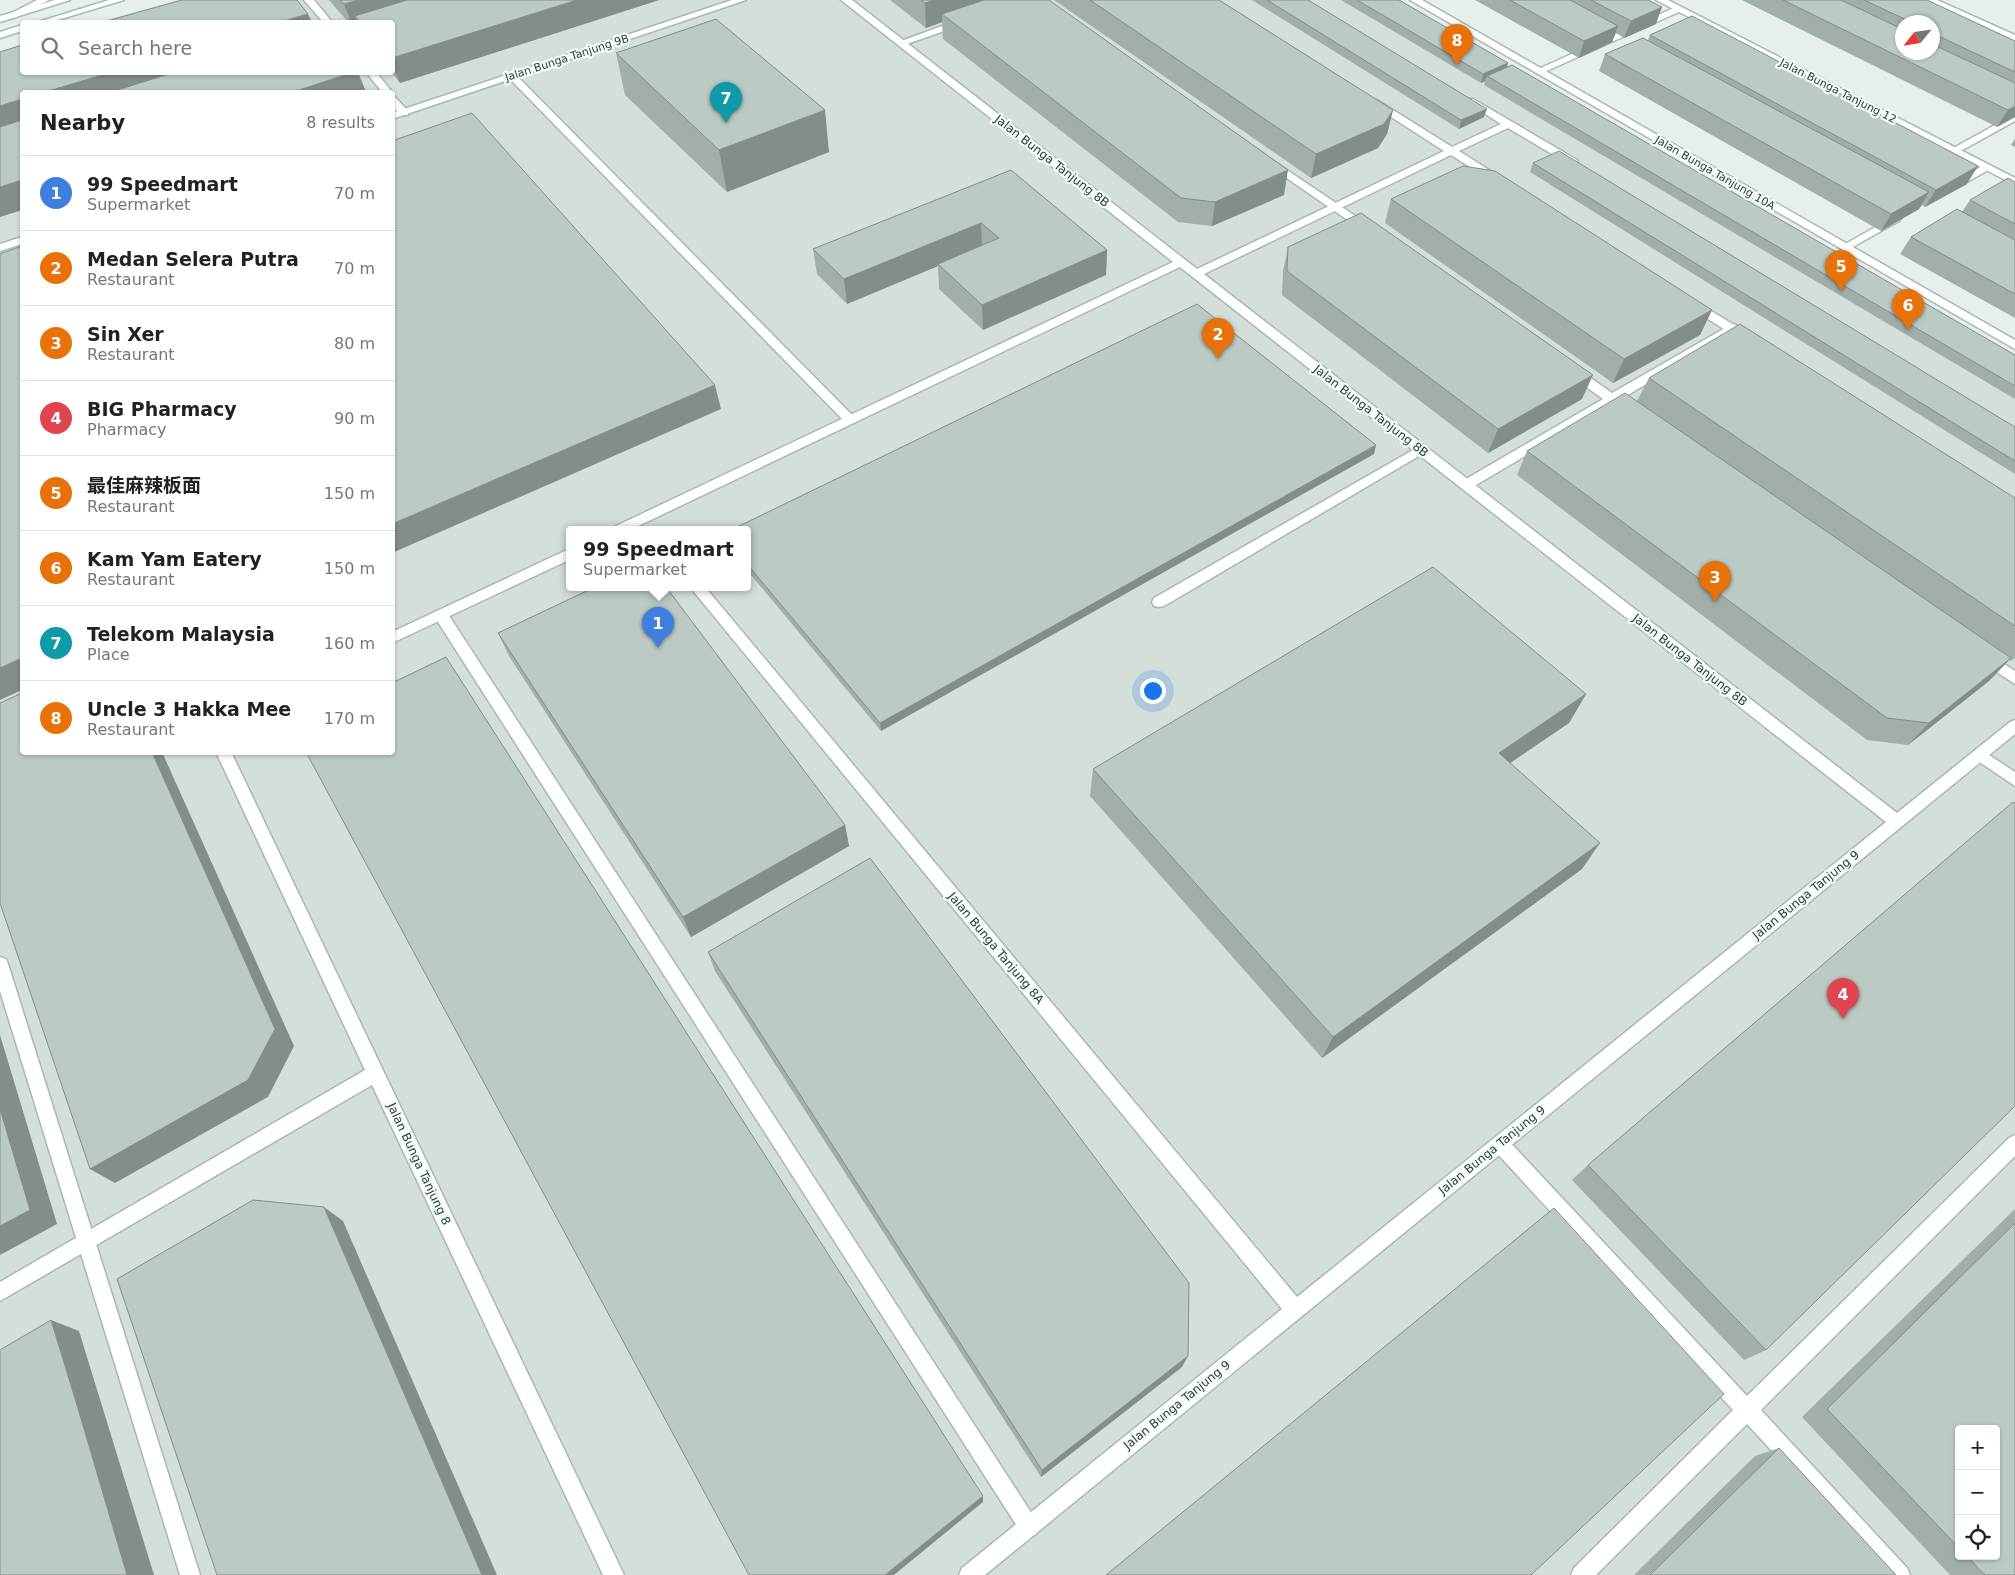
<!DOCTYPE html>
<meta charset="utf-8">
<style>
:root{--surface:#fff;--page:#f2f2f2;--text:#222;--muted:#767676;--line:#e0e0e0;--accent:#db2777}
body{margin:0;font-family:"DejaVu Sans","Noto Sans SC",sans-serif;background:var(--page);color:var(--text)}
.controls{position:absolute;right:15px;bottom:15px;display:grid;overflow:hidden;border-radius:5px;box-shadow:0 1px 4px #0004}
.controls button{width:45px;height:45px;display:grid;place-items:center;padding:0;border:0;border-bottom:1px solid var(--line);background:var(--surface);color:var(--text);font:25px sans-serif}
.compass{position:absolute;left:1895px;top:15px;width:45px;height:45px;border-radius:50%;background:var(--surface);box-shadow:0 1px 4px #0004;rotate:240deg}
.you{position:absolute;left:1152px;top:690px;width:18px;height:18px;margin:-12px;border:4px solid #fff;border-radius:50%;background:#1a73e8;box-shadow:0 0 0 8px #1a73e833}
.badge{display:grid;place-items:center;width:32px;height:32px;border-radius:50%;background:var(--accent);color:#fff;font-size:16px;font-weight:700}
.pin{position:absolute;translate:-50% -41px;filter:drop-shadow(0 1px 2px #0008)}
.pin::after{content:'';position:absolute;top:26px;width:18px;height:15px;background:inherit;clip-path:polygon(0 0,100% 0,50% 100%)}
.popup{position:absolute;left:566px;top:526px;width:185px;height:65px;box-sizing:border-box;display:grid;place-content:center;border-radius:5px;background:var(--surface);filter:drop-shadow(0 1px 4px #0005);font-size:16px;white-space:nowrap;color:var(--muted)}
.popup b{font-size:19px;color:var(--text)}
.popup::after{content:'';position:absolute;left:50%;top:100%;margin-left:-10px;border:10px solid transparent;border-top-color:var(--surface)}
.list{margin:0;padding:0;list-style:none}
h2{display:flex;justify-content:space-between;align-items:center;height:65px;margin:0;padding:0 20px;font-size:21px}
h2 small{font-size:16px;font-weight:400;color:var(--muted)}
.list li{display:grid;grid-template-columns:32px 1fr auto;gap:15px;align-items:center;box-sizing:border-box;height:75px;padding:0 20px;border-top:1px solid var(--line)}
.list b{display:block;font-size:19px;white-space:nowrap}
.list p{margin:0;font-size:16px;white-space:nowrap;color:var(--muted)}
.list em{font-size:16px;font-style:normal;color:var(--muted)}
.icon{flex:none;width:28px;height:28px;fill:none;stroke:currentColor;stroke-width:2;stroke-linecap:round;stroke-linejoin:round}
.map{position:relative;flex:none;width:2015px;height:1575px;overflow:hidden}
.search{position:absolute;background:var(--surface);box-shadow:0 1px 4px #0004;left:20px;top:20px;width:375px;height:55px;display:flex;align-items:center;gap:12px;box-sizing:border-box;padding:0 18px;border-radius:5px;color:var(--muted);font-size:19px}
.panel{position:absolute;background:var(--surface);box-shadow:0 1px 4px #0004;left:20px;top:90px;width:375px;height:665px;border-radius:5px}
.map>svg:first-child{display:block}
.built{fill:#d4dfda;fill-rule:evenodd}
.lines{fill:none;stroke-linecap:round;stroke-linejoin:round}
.service-casing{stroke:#a8b8b2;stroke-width:3}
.minor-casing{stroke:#a8b8b2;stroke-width:3}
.tertiary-casing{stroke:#a8b8b2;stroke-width:3}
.secondary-casing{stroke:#a4bbb3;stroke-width:3}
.service{fill:#fff;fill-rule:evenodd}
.minor{fill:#fff;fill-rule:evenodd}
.tertiary{fill:#fff;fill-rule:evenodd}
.secondary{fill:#fff;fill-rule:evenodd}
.wall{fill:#a1aea9;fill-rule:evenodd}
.shaded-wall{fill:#838d89}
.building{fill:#bbcac4;stroke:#838d89}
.labels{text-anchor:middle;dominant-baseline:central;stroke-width:4.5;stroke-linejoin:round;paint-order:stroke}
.far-street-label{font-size:11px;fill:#24423a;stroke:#f7fbf9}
.street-label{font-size:12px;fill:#24423a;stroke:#f7fbf9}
</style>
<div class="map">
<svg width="2015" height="1575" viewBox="0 0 2015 1575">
<rect width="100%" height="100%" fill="#e6efeb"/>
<path class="built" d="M 178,0 L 1381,0 L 2015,365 L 2015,1575 L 0,1575 L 0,51 L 22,45 L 22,72 L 392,72 L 392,22 L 100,22 ZM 22,92 L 392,92 L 392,752 L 22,752 ZM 569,529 L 747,529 L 747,587 L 569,587 ZM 1959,1429 L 1996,1429 L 1996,1556 L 1959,1556 Z"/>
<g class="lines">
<defs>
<g id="service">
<polygon points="304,0 314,0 332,22 323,22"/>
<polygon points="1678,6 1681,7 1681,11 1542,73 1536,73 1534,71"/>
<polygon points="961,19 966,22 964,24 904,45 901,46 896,43"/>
<polygon points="366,72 376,72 392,92 382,92"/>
<polygon points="512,73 515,74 854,417 856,420 854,423 846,423 509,78 507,76"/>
<polygon points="392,96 395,97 408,111 408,115 400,115 392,106"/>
<polygon points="2015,114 2015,121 1957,153 1953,154 1948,151"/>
<polygon points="1272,160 1370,226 1371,228 1370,230 1362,230 1268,165 1267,163 1268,161"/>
<polygon points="1986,164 1990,165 1991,167 1990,169 1960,186 1952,186 1951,184"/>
<polygon points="1895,216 1899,217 1900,219 1899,221 1849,249 1845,250 1840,247"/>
<polygon points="1732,324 1736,325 1738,328 1736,331 1621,399 1635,411 1633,414 1625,414 1612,405 1471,488 1461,488 1460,485 1461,482 1603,399 1570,375 1568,372 1570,369 1578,369 1612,393"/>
<polygon points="1420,446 1424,447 1426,450 1424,453 1164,606 1159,607 1154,606 1152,602 1154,598"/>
<polygon points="441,610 446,611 1036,1520 1039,1527 1036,1534 1029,1537 1022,1534 436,619 434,615 436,611"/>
<polygon points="1985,652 2015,671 2015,684 1980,661 1978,657 1980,653"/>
<polygon points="1980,749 2015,772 2015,786 1975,759 1973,755 1975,751"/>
<polygon points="0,957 6,959 8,964 200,1575 180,1575 0,991"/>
<polygon points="1500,1135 1506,1138 1747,1396 2009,1138 2015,1135 2015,1156 1761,1410 1907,1568 1910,1575 1886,1575 1747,1424 1596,1575 1571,1575 1574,1568 1733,1410 1494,1150 1491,1144 1494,1138"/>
</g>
<g id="minor">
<polygon points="732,0 746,0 392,119 392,113"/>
<polygon points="841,0 852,0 1197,269 1444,151 1371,104 1371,100 1377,100 1452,147 1501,124 1465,101 1467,99 1473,99 1577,160 1578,162 1577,164 1569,164 1508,128 1459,151 1500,177 1501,179 1500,181 1492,181 1451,155 1204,274 1897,813 2010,722 2015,720 2015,734 985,1575 959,1575 962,1568 1282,1309 690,587 705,587 1297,1297 1886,822 1180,267 632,529 615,529 616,526 1173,262"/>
<polygon points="1410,0 1422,0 2015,340 2015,349"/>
<polygon points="1656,0 1668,0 2015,178 2015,185"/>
<polygon points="1925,0 1937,0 2015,35 2015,42"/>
<polygon points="22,237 22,244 0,251 0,244"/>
<polygon points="1693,300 1754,337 1756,340 1754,343 1746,343 1689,307 1687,304"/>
<polygon points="569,549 569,560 392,643 392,632"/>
<polygon points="216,752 231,752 624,1575 603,1575 372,1085 0,1301 0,1282 365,1070"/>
</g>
<polygon id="tertiary" points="37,0 49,0 14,18 8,18 6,16"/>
<g id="secondary">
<polygon points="55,0 70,0 0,22 0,16"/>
<polygon points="109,0 124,0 51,22 38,22"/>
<polygon points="22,25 22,31 0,38 0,32"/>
</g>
</defs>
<use href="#service" class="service-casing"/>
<use href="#minor" class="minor-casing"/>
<use href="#tertiary" class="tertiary-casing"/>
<use href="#secondary" class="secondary-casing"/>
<use href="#service" class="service"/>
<use href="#minor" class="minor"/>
<use href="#tertiary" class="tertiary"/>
<use href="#secondary" class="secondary"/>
</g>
<g class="wall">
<polygon points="329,0 659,0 400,83 391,72 392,72 392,22 348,22"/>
<polygon points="890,0 1049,0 1284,195 1212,226 1178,222 943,39 942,22 926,28"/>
<polygon points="1054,0 1219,0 1393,110 1387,134 1378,148 1311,178"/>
<polygon points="1252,0 1308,0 1484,117 1459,129"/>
<polygon points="1341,0 1399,0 1508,63 1507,67 2015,355 2015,399 1484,85 1485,81 1481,83"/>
<polygon points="1475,0 1648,0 1656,24 1624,38 1616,33 1612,42 1579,58"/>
<path d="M 1742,0 L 1927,0 L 2015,41 L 2015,117 L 1997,127 ZM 1902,22 L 1932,22 L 1932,52 L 1902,52 Z"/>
<polygon points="1650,35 1967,184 1925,207 1922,205 1919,209 1881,231 1599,71 1605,54 1648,40"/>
<polygon points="616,53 829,152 727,192 625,95"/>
<polygon points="2015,139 2015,147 2011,145"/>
<polygon points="1533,163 2015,427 2015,474 1530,172"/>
<polygon points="1011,170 1107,250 1106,275 983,330 939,289 938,266 847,304 817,274 813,249"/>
<polygon points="2015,182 2015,318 1900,254 1911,237 1962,212 1970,200"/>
<polygon points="1391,199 1712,310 1700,335 1613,383 1385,223"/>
<polygon points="1288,247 1582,399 1488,453 1282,295 1283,271"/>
<polygon points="1649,378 2015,498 2015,658 2011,661 2009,660 1989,681 1908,745 1867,740 1517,475 1527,451 1637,401"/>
<polygon points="1374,454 881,731 747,570 747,529"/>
<polygon points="498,633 845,825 849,846 691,937 509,656"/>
<polygon points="1586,694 1569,723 1510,763 1582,869 1322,1058 1090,796 1093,769"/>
<polygon points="708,952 1182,1367 1041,1477 715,971"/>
<polygon points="1588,1165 1766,1350 1744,1360 1572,1180"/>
<path d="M 2015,1209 L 2015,1575 L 1950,1575 L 1802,1417 ZM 1959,1429 L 1996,1556 L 1959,1556 Z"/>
<polygon points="1779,1448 1896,1575 1634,1575 1755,1456"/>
</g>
<g class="shaded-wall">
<polygon points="359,0 447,0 355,16 357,22 351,22 344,4"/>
<polygon points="577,0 659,0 400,83 392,64 392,58"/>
<polygon points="935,0 1003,0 942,14 942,22 926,28 925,3"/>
<polygon points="1662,7 1656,24 1624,38 1631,21"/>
<polygon points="308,14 312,22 280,22"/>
<polygon points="1618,26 1612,42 1579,58 1584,41"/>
<polygon points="1508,63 1506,72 1487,76 1485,81 1481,83 1483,74"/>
<polygon points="112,72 206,72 140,92 45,92"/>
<polygon points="354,72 358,72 366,92 293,92"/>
<polygon points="22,99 22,128 0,135 0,106"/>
<polygon points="2015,106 2015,117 1997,127 2008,110"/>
<polygon points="1487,109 1484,117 1459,129 1461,120"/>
<polygon points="825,110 829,152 727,192 719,150"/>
<polygon points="1393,110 1387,134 1378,148 1311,178 1316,154"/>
<polygon points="1978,166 1967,184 1925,207 1936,190"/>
<polygon points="1288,170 1284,195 1212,226 1215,202"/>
<polygon points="22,180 22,210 0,217 0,187"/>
<polygon points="1929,192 1919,209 1881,231 1891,214"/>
<polygon points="981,223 982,248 938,264 938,266 847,304 844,279"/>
<polygon points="1107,250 1106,275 983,330 982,305"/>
<polygon points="1712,310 1700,335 1613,383 1624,359"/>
<polygon points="1593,375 1582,399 1488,453 1498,429"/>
<polygon points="715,385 721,409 392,553 392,524"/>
<polygon points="1376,445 1374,454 881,731 880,723"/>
<polygon points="22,658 22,690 0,700 0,668"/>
<polygon points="2011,658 1989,681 1908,745 1929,723"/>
<polygon points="1586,694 1569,723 1485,780 1499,753"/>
<polygon points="152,752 162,752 294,1046 268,1097 115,1183 90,1169"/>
<polygon points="845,825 849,846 691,937 683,917"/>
<polygon points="1600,843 1582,869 1322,1058 1333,1037"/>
<polygon points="0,1035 57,1224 0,1255"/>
<polygon points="324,1207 343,1221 497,1575 482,1575"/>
<polygon points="51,1320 79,1331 154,1575 127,1575"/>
<polygon points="1188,1356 1182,1367 1041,1477 1042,1470"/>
<polygon points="983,1496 983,1502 894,1575 885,1575"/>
</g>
<g class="building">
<polygon points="182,0 297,0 308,14 280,22 103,22"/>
<polygon points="340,0 359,0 344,4"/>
<polygon points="407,0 577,0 392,58 392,22 360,22 355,16"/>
<polygon points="921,0 935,0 925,3"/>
<polygon points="984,0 1049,0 1288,170 1215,202 1181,198 942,14"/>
<polygon points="1090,0 1219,0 1393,110 1384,124 1316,154"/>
<polygon points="1267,0 1308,0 1487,109 1461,120"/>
<polygon points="1357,0 1399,0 1508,63 1483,74"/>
<polygon points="1510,0 1570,0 1618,26 1584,41"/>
<polygon points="1591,0 1648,0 1662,7 1631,21"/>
<polygon points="1783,0 1841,0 1902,29 1902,52 1932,52 1932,44 2015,83 2015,106 2008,110"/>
<polygon points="1864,0 1927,0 2015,41 2015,72 1932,33 1932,22 1911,22"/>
<polygon points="1692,16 1978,166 1936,190 1650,35"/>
<polygon points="716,19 825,110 719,150 616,53"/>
<polygon points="1643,38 1929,192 1891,214 1605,54"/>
<polygon points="22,45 22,72 112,72 45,92 22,92 22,99 0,106 0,52"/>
<polygon points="1512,65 2015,355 2015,386 1487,76"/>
<polygon points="175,72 354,72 293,92 111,92"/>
<polygon points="472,113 715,385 392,524 392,141"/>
<polygon points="22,120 22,180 0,187 0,127"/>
<polygon points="1559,151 2015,427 2015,461 1533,163"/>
<polygon points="1463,166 1495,171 1712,310 1624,359 1391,199"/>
<polygon points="1011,170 1107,250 982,305 938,264 999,238 981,223 844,279 813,249"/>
<polygon points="2008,178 2015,182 2015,224 1970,200"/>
<polygon points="1957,209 2015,240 2015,294 1911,237"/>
<polygon points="1361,213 1593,375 1498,429 1287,271 1288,247"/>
<polygon points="22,246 22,658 0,668 0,254"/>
<polygon points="1197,304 1376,445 880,723 747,564 747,529 733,529"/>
<polygon points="1740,324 2015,498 2015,626 1649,378"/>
<polygon points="1625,393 2011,658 1929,723 1887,718 1527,451"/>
<polygon points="1433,567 1586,694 1499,753 1600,843 1333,1037 1093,769"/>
<polygon points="595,587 666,587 845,825 683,917 498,633"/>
<polygon points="446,657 983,1496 885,1575 749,1575 306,752 392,752 392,683"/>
<polygon points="22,693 22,752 152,752 275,1029 248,1080 90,1169 0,903 0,703"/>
<polygon points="2013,802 2015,803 2015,1106 1766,1350 1588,1165"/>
<polygon points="870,858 1189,1283 1188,1356 1042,1470 708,952"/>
<polygon points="0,1109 30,1210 0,1226"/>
<polygon points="253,1200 324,1207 482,1575 217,1575 117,1279"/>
<polygon points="1554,1208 1724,1394 1531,1575 1106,1575"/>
<polygon points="2015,1223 2015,1575 1985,1575 1967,1556 1996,1556 1996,1429 1959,1429 1959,1548 1827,1409"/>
<polygon points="51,1320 77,1405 127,1575 0,1575 0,1350"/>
<polygon points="1779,1448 1896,1575 1650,1575"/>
</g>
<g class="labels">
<g class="far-street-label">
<text transform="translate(567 58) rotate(-18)">Jalan Bunga Tanjung 9B</text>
<text transform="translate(1838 91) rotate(27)">Jalan Bunga Tanjung 12</text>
<text transform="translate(1715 173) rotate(30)">Jalan Bunga Tanjung 10A</text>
</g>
<g class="street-label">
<text transform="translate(1052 161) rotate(38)">Jalan Bunga Tanjung 8B</text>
<text transform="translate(1371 411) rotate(38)">Jalan Bunga Tanjung 8B</text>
<text transform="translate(1690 660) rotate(38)">Jalan Bunga Tanjung 8B</text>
<text transform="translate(1806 895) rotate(-39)">Jalan Bunga Tanjung 9</text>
<text transform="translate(996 948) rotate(50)">Jalan Bunga Tanjung 8A</text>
<text transform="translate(1492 1150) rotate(-39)">Jalan Bunga Tanjung 9</text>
<text transform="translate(419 1164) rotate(65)">Jalan Bunga Tanjung 8</text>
<text transform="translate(1177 1405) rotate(-39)">Jalan Bunga Tanjung 9</text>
</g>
</g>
</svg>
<div class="controls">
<button>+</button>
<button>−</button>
<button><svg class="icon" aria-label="locate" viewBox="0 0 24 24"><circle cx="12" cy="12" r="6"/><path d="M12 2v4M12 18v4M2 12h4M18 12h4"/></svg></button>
</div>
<svg class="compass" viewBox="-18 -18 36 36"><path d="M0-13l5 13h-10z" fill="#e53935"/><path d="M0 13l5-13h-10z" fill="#767676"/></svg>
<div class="you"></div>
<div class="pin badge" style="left:658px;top:648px;background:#3f7fe0">1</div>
<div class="popup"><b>99 Speedmart</b>Supermarket</div>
<div class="pin badge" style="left:1218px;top:359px;background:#e8710a">2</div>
<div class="pin badge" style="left:1715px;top:602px;background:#e8710a">3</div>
<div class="pin badge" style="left:1843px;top:1019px;background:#e0444e">4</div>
<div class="pin badge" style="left:1841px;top:291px;background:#e8710a">5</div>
<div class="pin badge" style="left:1908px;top:330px;background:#e8710a">6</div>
<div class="pin badge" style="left:726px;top:123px;background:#0f9aa8">7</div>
<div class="pin badge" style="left:1457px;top:65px;background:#e8710a">8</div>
<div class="search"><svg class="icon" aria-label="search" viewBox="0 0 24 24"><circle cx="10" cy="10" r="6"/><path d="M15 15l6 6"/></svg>Search here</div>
<section class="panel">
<h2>Nearby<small>8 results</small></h2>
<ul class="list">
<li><span class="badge" style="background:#3f7fe0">1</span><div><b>99 Speedmart</b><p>Supermarket</p></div><em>70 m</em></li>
<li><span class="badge" style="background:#e8710a">2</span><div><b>Medan Selera Putra</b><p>Restaurant</p></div><em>70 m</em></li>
<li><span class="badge" style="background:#e8710a">3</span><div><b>Sin Xer</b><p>Restaurant</p></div><em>80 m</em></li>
<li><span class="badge" style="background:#e0444e">4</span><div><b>BIG Pharmacy</b><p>Pharmacy</p></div><em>90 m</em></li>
<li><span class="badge" style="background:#e8710a">5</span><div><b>最佳麻辣板面</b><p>Restaurant</p></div><em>150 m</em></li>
<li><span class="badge" style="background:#e8710a">6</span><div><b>Kam Yam Eatery</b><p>Restaurant</p></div><em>150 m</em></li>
<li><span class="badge" style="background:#0f9aa8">7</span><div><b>Telekom Malaysia</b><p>Place</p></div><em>160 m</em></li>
<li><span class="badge" style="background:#e8710a">8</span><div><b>Uncle 3 Hakka Mee</b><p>Restaurant</p></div><em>170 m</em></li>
</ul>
</section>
</div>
